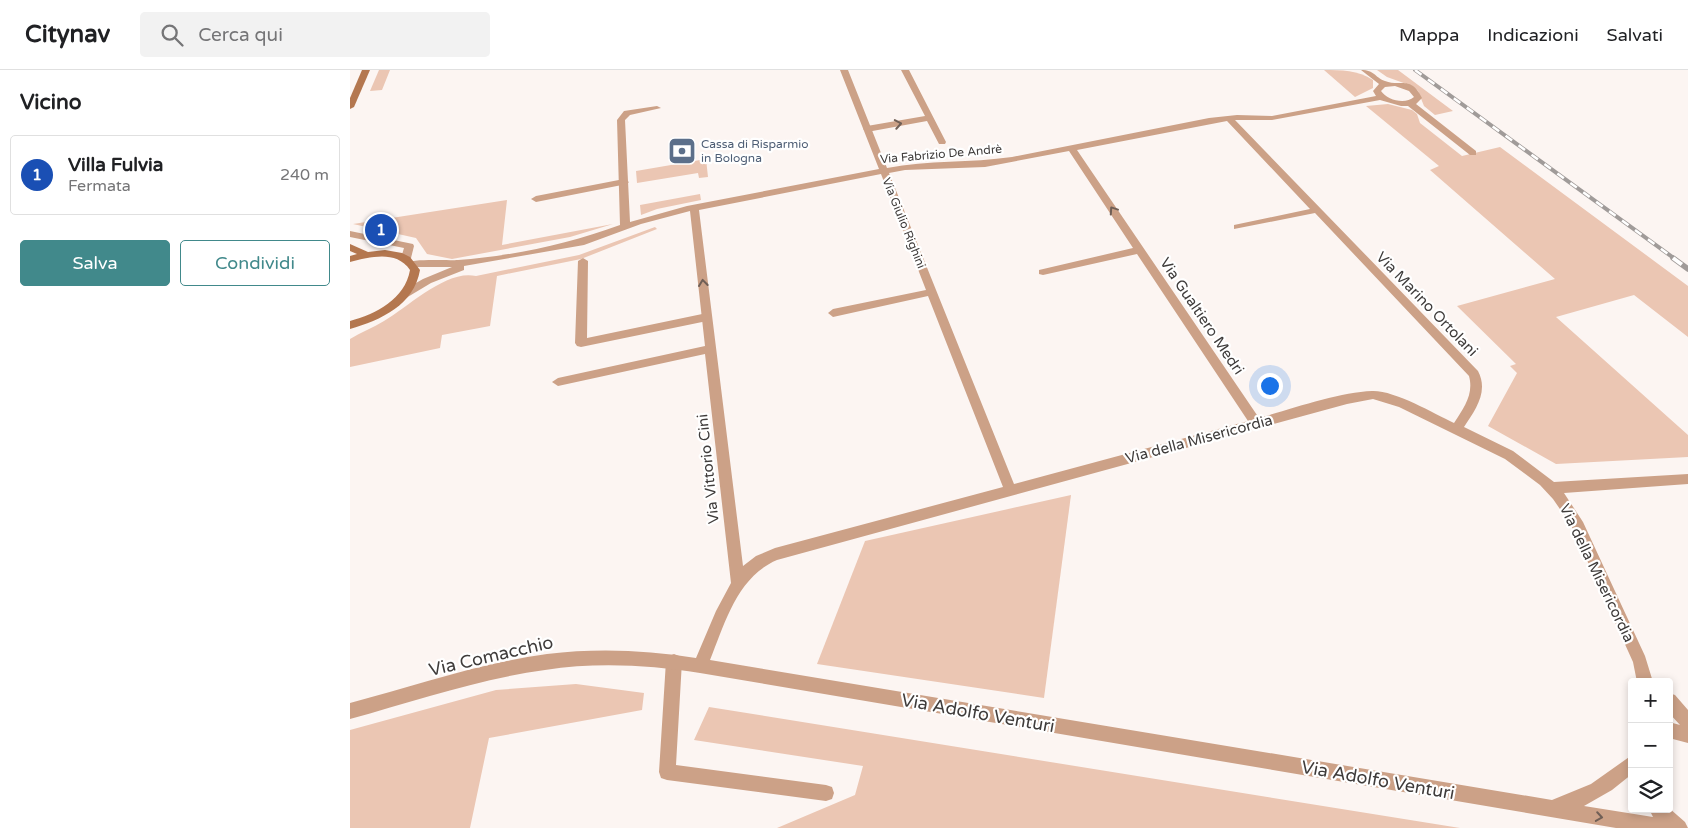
<!DOCTYPE html>
<html lang="it">
<meta charset="utf-8">
<style>
:root{--surface:#fff;--page:#f2f2f2;--text:#202124;--muted:#757577;--line:#e0e0e0;--accent:#41898b}
body{margin:0;font-family:"Varela Round",sans-serif;background:var(--page);color:var(--text)}
.controls{position:absolute;right:15px;bottom:15px;display:grid;overflow:hidden;border-radius:5px;box-shadow:0 2px 8px #0003}
.controls button{width:45px;height:45px;display:grid;place-items:center;padding:0;border:0;border-bottom:1px solid var(--line);background:var(--surface);color:var(--text);font:25px sans-serif}
.you{position:absolute;left:919px;top:315px;width:18px;height:18px;margin:-12px;border:4px solid #fff;border-radius:50%;background:#1a73e8;box-shadow:0 0 0 8px #1a73e833}
.badge{display:grid;place-items:center;width:32px;height:32px;border-radius:50%;background:var(--accent);color:#fff;font-size:16px;font-weight:700}
.pin{position:absolute;translate:-50% -50%;border:2px solid #fff;box-shadow:0 1px 5px #0006}
.list{margin:0;padding:0;list-style:none}
h2{display:flex;justify-content:space-between;align-items:center;height:65px;margin:0;padding:0 20px;font-size:21px}
h2 small{font-size:16px;font-weight:400;color:var(--muted)}
.list li{display:grid;grid-template-columns:32px 1fr auto;gap:15px;align-items:center;box-sizing:border-box;height:80px;margin:0 10px 10px;padding:0 10px;border:1px solid var(--line);border-radius:5px}
.list b{display:block;font-size:19px;white-space:nowrap}
.list p{margin:0;font-size:16px;white-space:nowrap;color:var(--muted)}
.list em{font-size:16px;font-style:normal;color:var(--muted)}
.actions{display:flex;gap:10px;padding:15px 20px}
.actions a{flex:1;padding:11px 0;border:1px solid var(--accent);border-radius:5px;text-align:center;font-size:18px;color:var(--accent)}
.actions .main{background:var(--accent);color:#fff}
.icon{flex:none;width:28px;height:28px;fill:none;stroke:currentColor;stroke-width:2;stroke-linecap:round;stroke-linejoin:round}
.map{position:relative;flex:none;width:1338px;height:758px;overflow:hidden}
header{display:flex;align-items:center;gap:30px;box-sizing:border-box;height:70px;padding:0 25px;background:var(--surface);border-bottom:1px solid var(--line)}
header strong{font-size:24px}
nav{display:flex;gap:28px;margin-inline-start:auto;font-size:18px}
.search{width:350px;height:45px;background:var(--page);display:flex;align-items:center;gap:12px;box-sizing:border-box;padding:0 18px;border-radius:5px;color:var(--muted);font-size:19px}
main{display:flex}
aside{flex:1;background:var(--surface)}
.map>svg:first-child{display:block}
.green{fill:#ebc6b3}
.lines{fill:none;stroke-linecap:round;stroke-linejoin:round}
.service{fill:#cca187;fill-rule:evenodd}
.minor{fill:#cca187;fill-rule:evenodd}
.secondary{fill:#b4774f;fill-rule:evenodd}
.rail-far1-casing{stroke:#a09b99;stroke-width:4}
.rail-casing{stroke:#a09b99;stroke-width:5.5}
.rail-far1{stroke:#fff;stroke-width:2.5;stroke-dasharray:8;stroke-linecap:butt}
.rail{stroke:#fff;stroke-width:4;stroke-dasharray:11;stroke-linecap:butt}
.oneway{stroke:#705f56}
.labels{text-anchor:middle;dominant-baseline:central;stroke-width:4.5;stroke-linejoin:round;paint-order:stroke}
.far-service-label{font-size:12px;fill:#4e5e75;stroke:#fff;text-anchor:start}
.far-street-label{font-size:12px;fill:#3f3c3b;stroke:#fff}
.street-label{font-size:15px;fill:#3f3c3b;stroke:#fff}
.near-street-label{font-size:18px;fill:#3f3c3b;stroke:#fff}
</style>
<header>
<strong>Citynav</strong>
<div class="search"><svg class="icon" aria-label="search" viewBox="0 0 24 24"><circle cx="10" cy="10" r="6"/><path d="M15 15l6 6"/></svg>Cerca qui</div>
<nav><a>Mappa</a><a>Indicazioni</a><a>Salvati</a></nav>
</header>
<main>
<aside>
<h2>Vicino<small></small></h2>
<ul class="list">
<li><span class="badge" style="background:#1a4fb4">1</span><div><b>Villa Fulvia</b><p>Fermata</p></div><em>240 m</em></li>
</ul>
<div class="actions"><a class="main">Salva</a><a>Condividi</a></div>
</aside>
<div class="map">
<svg width="1338" height="758" viewBox="0 0 1338 758">
<rect width="100%" height="100%" fill="#fcf5f2"/>
<g class="green">
<polygon points="29,0 40,0 32,20 20,21"/>
<path d="M 974,0 C 991,0 1008,0 1023,10 L 1023,18 L 1005,27 Z"/>
<polygon points="1027,0 1048,0 1103,41 1085,45 1074,36 1068,21 1062,16 1037,7"/>
<polygon points="1038,34 1062,40 1067,44 1070,53 1112,86 1150,77 1338,216 1338,267 1284,225 1206,247 1338,365 1338,387 1206,394 1138,356 1167,303 1160,296 1166,294 1107,236 1205,209 1080,100 1089,96 1016,36"/>
<polygon points="356,89 358,107 349,108 348,103 287,113 286,101"/>
<polygon points="350,124 351,130 307,139 291,145 290,135"/>
<polygon points="157,130 152,175 263,154 220,167 102,189 77,184 66,168 3,154"/>
<path d="M 305,157 L 307,159 L 231,189 L 147,206 L 140,256 L 92,265 L 90,278 L 0,297 L 0,269 C 11,262 23,258 34,251 C 59,236 97,199 126,206 L 229,185 Z"/>
<polygon points="721,425 694,628 467,594 515,471"/>
<polygon points="226,614 294,623 292,640 139,668 120,758 0,758 0,660 146,620"/>
<polygon points="359,637 1110,758 427,758 505,725 513,696 344,670"/>
</g>
<g class="lines">
<g class="service">
<polygon points="551,0 559,0 596,72 595,74 589,74 577,51 517,62 513,59 517,56 575,46"/>
<polygon points="274,109 279,112 277,114 186,132 181,129 186,126"/>
<polygon points="0,161 63,174 64,176 61,188 56,191 52,190 51,188 54,178 0,167"/>
<polygon points="233,188 238,191 237,268 357,243 362,247 357,251 231,277 227,276 225,273 228,191"/>
<polygon points="324,584 329,586 332,591 326,695 476,715 482,717 484,723 482,729 476,731 317,710 311,708 309,702 316,591 319,586"/>
</g>
<g class="minor">
<path d="M 490,0 L 498,0 L 537,98 C 578,90 621,93 662,87 L 859,48 L 887,45 L 922,46 L 1026,26 L 1023,21 L 1029,14 L 1011,0 C 1025,0 1024,7 1035,11 C 1050,17 1061,5 1072,28 L 1066,34 L 1126,81 L 1126,85 L 1120,85 L 1058,36 L 1051,36 L 1030,30 L 922,50 L 885,50 L 1128,301 C 1139,322 1125,340 1114,357 L 1163,381 L 1204,412 L 1338,404 L 1338,414 L 1214,423 L 1233,452 L 1295,586 L 1303,612 L 1287,612 L 1283,592 L 1221,455 L 1203,429 L 1190,415 L 1155,389 L 1049,337 L 1023,329 L 997,334 L 427,490 C 387,507 375,553 360,590 L 1202,730 L 1241,714 L 1282,685 L 1282,704 L 1262,720 L 1234,736 L 1303,747 L 1299,739 L 1319,738 L 1335,752 L 1338,758 L 1266,758 L 350,603 C 299,595 247,592 195,600 C 129,609 65,631 0,649 L 0,633 C 65,616 130,593 197,584 C 247,578 296,580 346,588 L 366,541 L 381,513 L 355,284 L 208,316 L 202,312 L 208,308 L 355,276 L 340,141 L 291,154 L 234,175 L 114,196 L 114,200 L 81,213 L 56,228 L 51,224 L 52,221 L 73,209 L 102,197 L 60,197 L 55,194 C 60,188 97,191 108,190 C 163,186 218,174 270,155 L 267,50 L 274,41 L 307,36 L 311,38 L 280,45 L 275,50 L 280,152 L 337,136 L 529,99 ZM 1045,16 L 1059,21 L 1064,27 C 1055,35 1037,30 1031,21 L 1035,17 ZM 877,51 L 960,139 L 884,155 L 884,159 L 965,143 L 1119,306 C 1124,324 1114,338 1104,353 C 1083,343 1044,320 1022,321 C 990,322 941,339 909,348 L 727,80 ZM 719,81 L 783,178 L 689,200 L 689,204 L 693,205 L 787,184 L 898,351 L 664,414 L 539,103 L 555,100 L 635,97 ZM 531,104 L 576,220 L 483,239 L 478,243 L 483,247 L 578,226 L 653,417 L 425,478 L 406,486 L 393,496 L 349,140 Z"/>
<polygon points="1319,623 1325,625 1338,640 1338,673 1319,668 1319,652 1330,655 1319,643"/>
</g>
<g class="secondary">
<polygon points="12,0 20,0 4,37 0,39 0,28"/>
<path d="M 0,174 L 18,182 L 35,180 L 52,183 L 60,187 L 70,200 C 64,235 31,250 0,259 L 0,251 C 26,244 55,229 60,200 C 46,180 21,187 0,192 L 0,186 L 7,184 L 0,181 Z"/>
</g>
<defs>
<polyline id="rail-far1" points="1065,0 1325,189"/>
<polyline id="rail" points="1323,188 1338,199"/>
</defs>
<use href="#rail-far1" class="rail-far1-casing"/>
<use href="#rail" class="rail-casing"/>
<use href="#rail-far1" class="rail-far1"/>
<use href="#rail" class="rail"/>
</g>
<defs><path id="oneway-chevron" d="M-2-3.5L2.5 0L-2 3.5" fill="none" stroke-width="1.6" stroke-linecap="round" stroke-linejoin="round" transform="scale(1.25)"/></defs>
<g class="oneway">
<use href="#oneway-chevron" transform="translate(548 54) rotate(-10)"/>
<use href="#oneway-chevron" transform="translate(763 140) rotate(-124)"/>
<use href="#oneway-chevron" transform="translate(353 213) rotate(-97)"/>
<use href="#oneway-chevron" transform="translate(1249 747) rotate(9)"/>
</g>
<defs>
<symbol id="bank-square" viewBox="-11 -11 22 22"><rect x="-9" y="-9" width="18" height="18" rx="4" fill="#5c6f8a" stroke="#fff"/><path d="M-6-4H6V4H-6ZM0-2.3a2.3 2.3 0 1 0 0 4.6a2.3 2.3 0 1 0 0-4.6Z" fill="#fff"/></symbol>
</defs>
<g fill-rule="evenodd">
<use href="#bank-square" x="316" y="65" width="32" height="32"/>
</g>
<g class="labels">
<g class="far-service-label">
<text x="351" y="74">Cassa di Risparmio<tspan x="351" dy="14">in Bologna</tspan></text>
</g>
<g class="far-street-label">
<text transform="translate(591 84) rotate(-5)">Via Fabrizio De Andrè</text>
<text transform="translate(554 153) rotate(68)">Via Giulio Righini</text>
</g>
<g class="street-label">
<text transform="translate(1077 234) rotate(46)">Via Marino Ortolani</text>
<text transform="translate(852 246) rotate(56)">Via Gualtiero Medri</text>
<text transform="translate(849 369) rotate(-15)">Via della Misericordia</text>
<text transform="translate(358 399) rotate(-96)">Via Vittorio Cini</text>
<text transform="translate(1247 503) rotate(64)">Via della Misericordia</text>
</g>
<g class="near-street-label">
<text transform="translate(141 586) rotate(-13)">Via Comacchio</text>
<text transform="translate(628 643) rotate(10)">Via Adolfo Venturi</text>
<text transform="translate(1028 710) rotate(10)">Via Adolfo Venturi</text>
</g>
</g>
</svg>
<div class="controls">
<button>+</button>
<button>−</button>
<button><svg class="icon" aria-label="layers" viewBox="0 0 24 24"><path d="M12 4l9 5-9 5-9-5zM3 14l9 5 9-5"/></svg></button>
</div>
<div class="you"></div>
<div class="pin badge" style="left:31px;top:160px;background:#1a4fb4">1</div>
</div>
</main>
